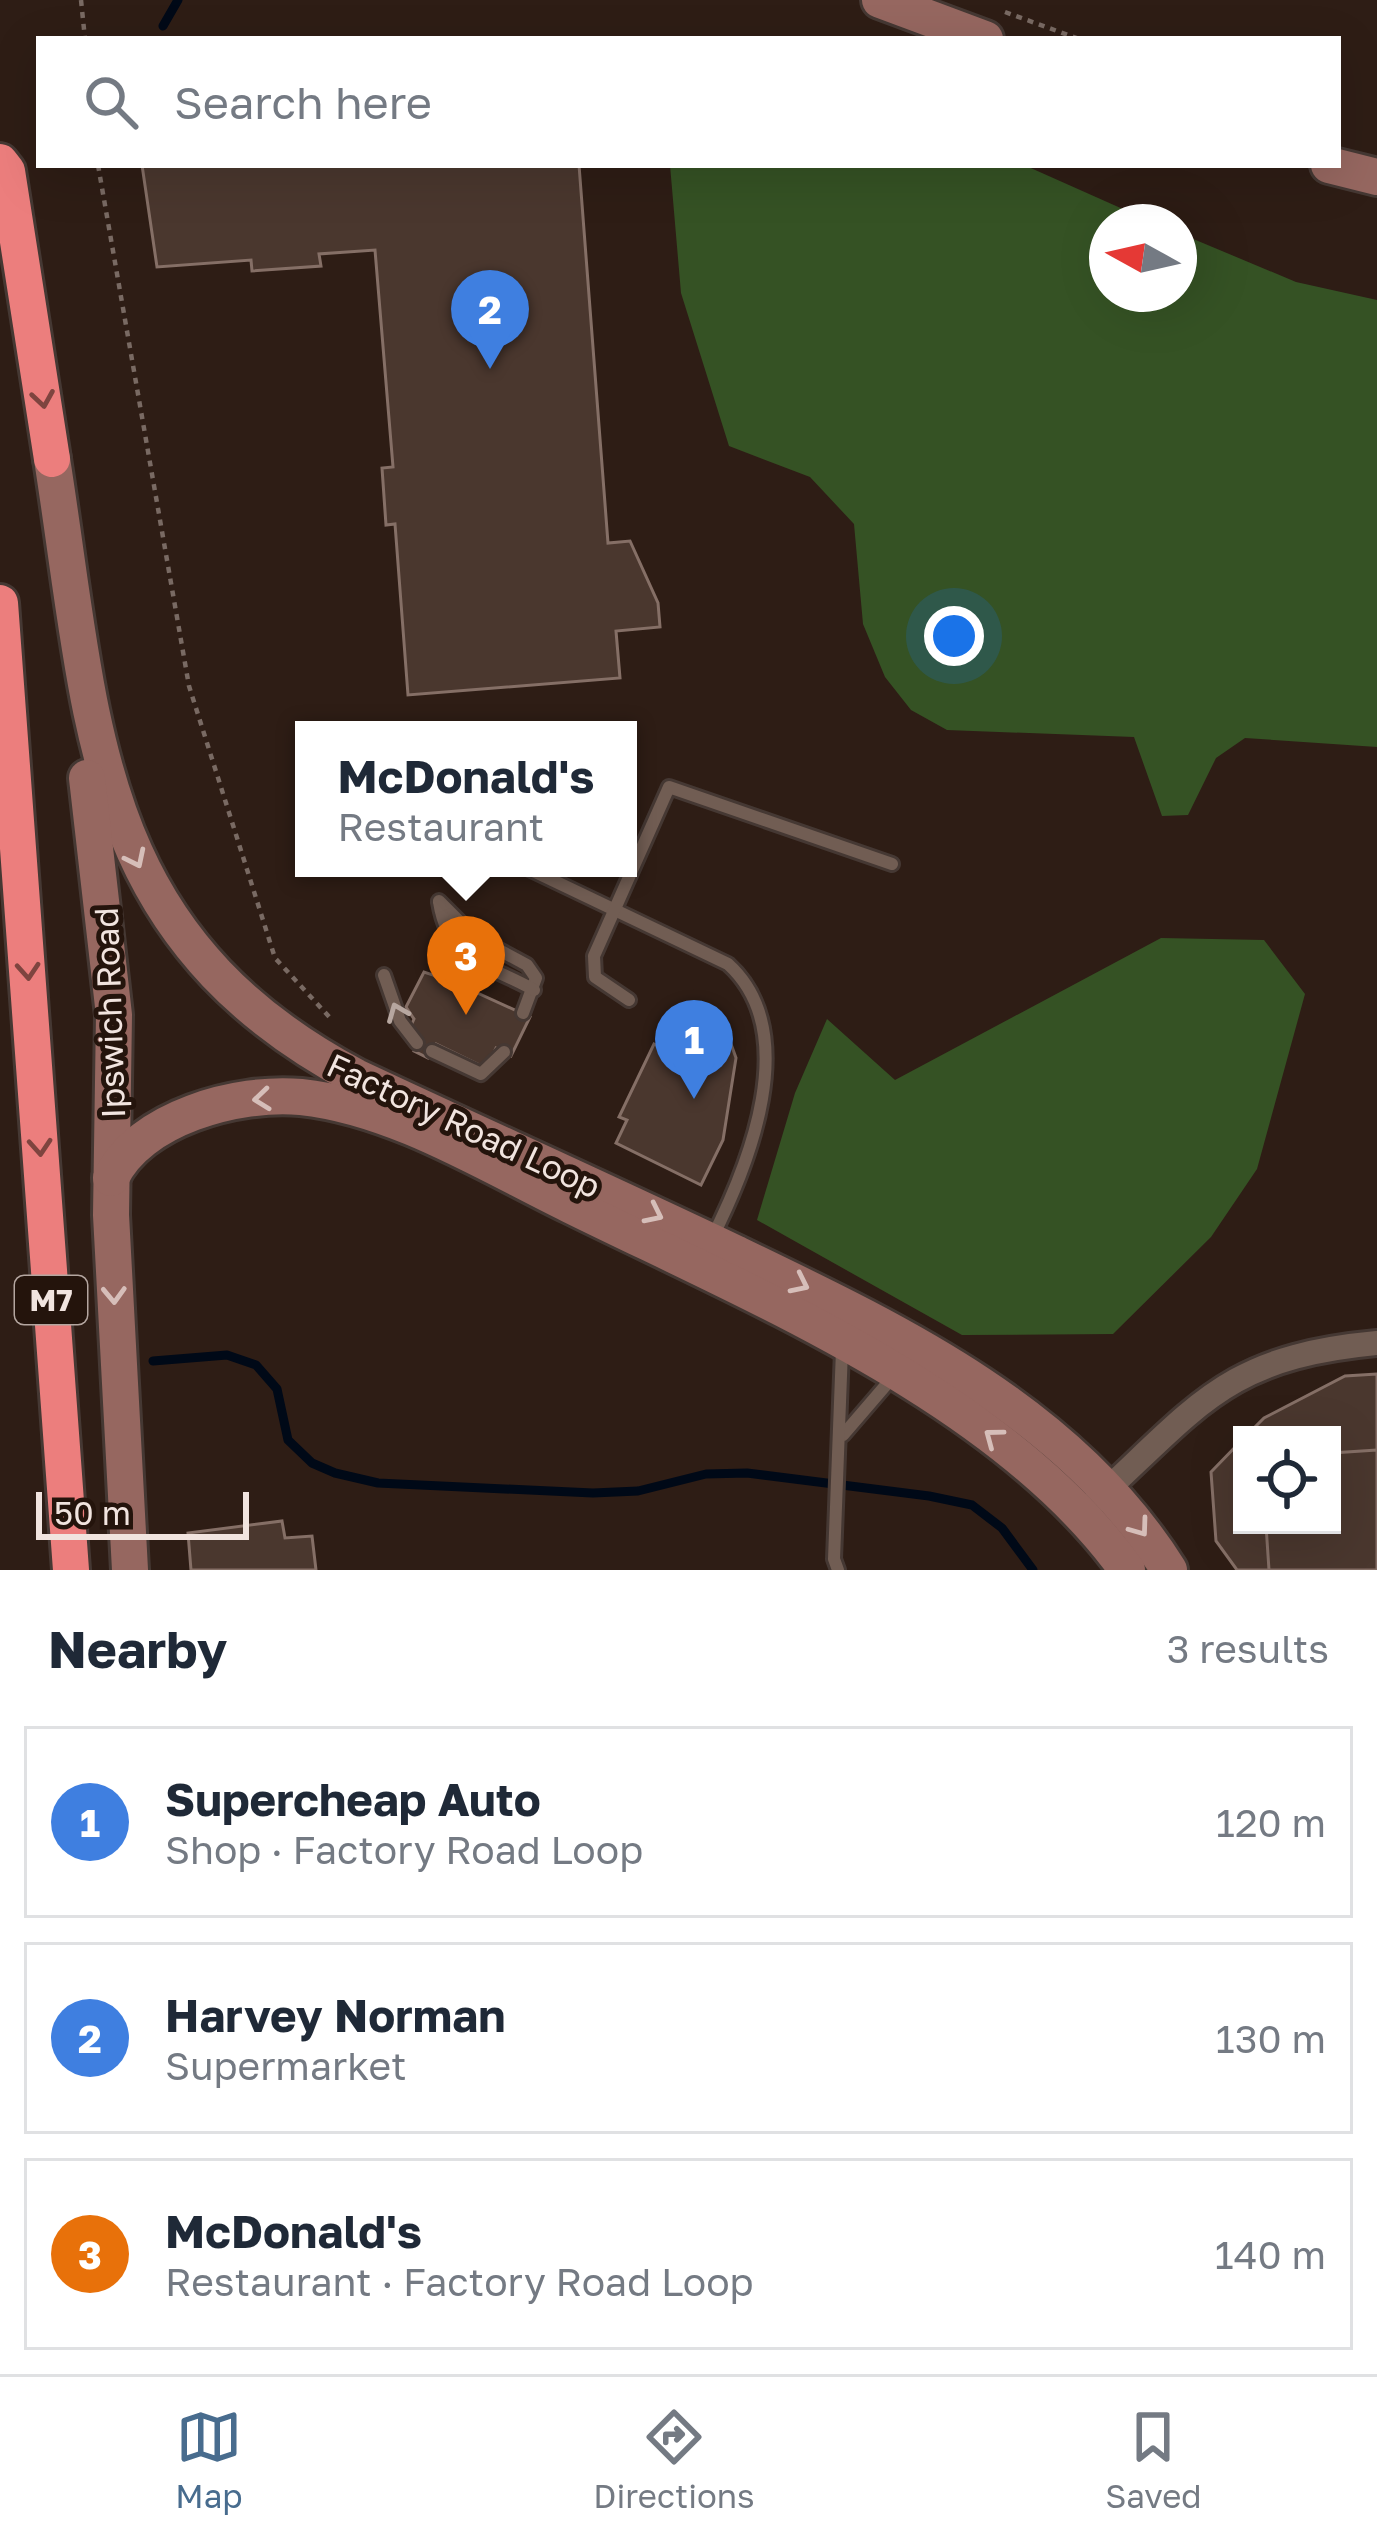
<!DOCTYPE html>
<meta charset="utf-8">
<style>
:root{--surface:#fff;--page:#f2f2f3;--text:#1f2937;--muted:#747a83;--line:#e0e1e3;--accent:#486c8e}
body{margin:0;font-family:"Golos Text",sans-serif;background:var(--page);color:var(--text)}
.controls{position:absolute;right:36px;bottom:36px;display:grid;overflow:hidden;border-radius:0px;box-shadow:0 12px 48px #0002}
.controls button{width:108px;height:108px;display:grid;place-items:center;padding:0;border:0;border-bottom:3px solid var(--line);background:var(--surface);color:var(--text);font:60px sans-serif}
.compass{position:absolute;left:1089px;top:204px;width:108px;height:108px;border-radius:50%;background:var(--surface);box-shadow:0 12px 48px #0002;rotate:278deg}
.scale{position:absolute;left:36px;bottom:30px;width:213px;box-sizing:border-box;padding-left:12px;border:6px solid #f1e4df;border-top:0;font-size:33px;line-height:42px;white-space:nowrap;color:#f1e4df;-webkit-text-stroke:9px #24140c;paint-order:stroke}
.you{position:absolute;left:954px;top:636px;width:42px;height:42px;margin:-30px;border:9px solid #fff;border-radius:50%;background:#1a73e8;box-shadow:0 0 0 18px #1a73e833}
.badge{display:grid;place-items:center;width:78px;height:78px;border-radius:50%;background:var(--accent);color:#fff;font-size:39px;font-weight:700}
.pin{position:absolute;translate:-50% -99px;filter:drop-shadow(0 3px 6px #0008)}
.pin::after{content:'';position:absolute;top:63px;width:42px;height:36px;background:inherit;clip-path:polygon(0 0,100% 0,50% 100%)}
.popup{position:absolute;left:295px;top:721px;width:342px;height:156px;box-sizing:border-box;display:grid;place-content:center;border-radius:0px;background:var(--surface);filter:drop-shadow(0 3px 9px #0005);font-size:39px;white-space:nowrap;color:var(--muted)}
.popup b{font-size:45px;color:var(--text)}
.popup::after{content:'';position:absolute;left:50%;top:100%;margin-left:-24px;border:24px solid transparent;border-top-color:var(--surface)}
.list{margin:0;padding:0;list-style:none}
h2{display:flex;justify-content:space-between;align-items:center;height:156px;margin:0;padding:0 48px;font-size:51px}
h2 small{font-size:39px;font-weight:400;color:var(--muted)}
.list li{display:grid;grid-template-columns:78px 1fr auto;gap:36px;align-items:center;box-sizing:border-box;height:192px;margin:0 24px 24px;padding:0 24px;border:3px solid var(--line);border-radius:0px}
.list b{display:block;font-size:45px;white-space:nowrap}
.list p{margin:0;font-size:39px;white-space:nowrap;color:var(--muted)}
.list em{font-size:39px;font-style:normal;color:var(--muted)}
.icon{flex:none;width:66px;height:66px;fill:none;stroke:currentColor;stroke-width:2;stroke-linecap:round;stroke-linejoin:round}
.map{position:relative;flex:none;width:1377px;height:1570px;overflow:hidden}
.search{position:absolute;background:var(--surface);box-shadow:0 12px 48px #0002;left:36px;right:36px;top:36px;height:132px;display:flex;align-items:center;gap:30px;box-sizing:border-box;padding:0 42px;border-radius:0px;color:var(--muted);font-size:45px}
.sheet{height:804px;background:var(--surface)}
nav{display:flex;justify-content:space-around;align-items:center;box-sizing:border-box;height:168px;border-top:3px solid var(--line);background:var(--surface);font-size:33px;color:var(--muted)}
nav a{display:grid;justify-items:center;gap:6px}
nav .on{color:var(--accent)}
.map>svg:first-child{display:block}
.green{fill:#355224}
.lines{fill:none;stroke-linecap:round;stroke-linejoin:round}
.stream{stroke:#000917;stroke-width:9}
.building{fill:#4a372e;stroke:#856f66;stroke-width:3}
.service-casing{stroke:#453833;stroke-width:18}
.minor-casing{stroke:#453833;stroke-width:30}
.secondary-casing{stroke:#453833;stroke-width:42}
.motorway-casing{stroke:#453833;stroke-width:42}
.path{stroke:#796a63;stroke-width:4.5;stroke-dasharray:6 6;stroke-linecap:butt}
.service{stroke:#715d53;stroke-width:12}
.minor{stroke:#715d53;stroke-width:24}
.secondary{stroke:#966760;stroke-width:36}
.motorway{stroke:#ec7e7d;stroke-width:36}
.oneway{stroke:#7e443f}
.oneway2{stroke:#d6beb9}
.oneway3{stroke:#b7a7a0}
.labels{text-anchor:middle;dominant-baseline:central;stroke-width:10;stroke-linejoin:round;paint-order:stroke}
.shield{fill:#24140c;stroke:#b4a6a0;stroke-width:3}
.shield-label{font-size:30px;font-weight:bold;fill:#f1e4df}
.street-label{font-size:33px;fill:#f1e4df;stroke:#24140c}
</style>
<div class="map">
<svg width="1377" height="1570" viewBox="0 0 1377 1570">
<rect width="100%" height="100%" fill="#2e1d15"/>
<g class="green">
<polygon points="670,165 1024,165 1152,222 1107,222 1107,294 1179,294 1179,233 1296,282 1377,300 1377,747 1245,738 1216,758 1188,815 1162,816 1134,737 947,730 911,710 885,677 863,624 854,524 810,477 729,446 681,293"/>
<polygon points="1161,938 1264,940 1305,994 1257,1169 1211,1237 1113,1334 962,1335 757,1220 795,1093 827,1019 895,1080"/>
</g>
<g class="lines">
<g class="stream">
<polyline points="163,26 178,0"/>
<polyline points="153,1361 227,1355 256,1365 277,1389 288,1440 312,1463 335,1473 378,1483 593,1493 638,1491 706,1474 747,1473 929,1496 972,1505 1002,1528 1033,1570"/>
</g>
</g>
<g class="building">
<polygon points="142,165 579,165 608,543 630,541 658,603 660,627 616,631 620,678 408,695 395,524 386,525 382,468 393,467 375,250 319,254 321,266 252,271 251,260 157,267"/>
<polygon points="458,961 479,972 471,990 530,1017 511,1056 496,1048 486,1068 436,1044 428,1058 414,1051 420,1036 409,1030 414,1019 406,1007 424,972 448,980"/>
<polygon points="697,1013 725,1027 736,1058 723,1140 701,1185 616,1143 627,1120 619,1117 654,1044 660,1047 665,1037 682,1045"/>
<polygon points="1377,1374 1377,1570 1237,1570 1216,1541 1211,1472 1242,1440 1242,1525 1332,1525 1332,1435 1247,1435 1264,1418 1345,1376"/>
<polygon points="1377,1450 1377,1570 1269,1570 1266,1525 1332,1525 1332,1453"/>
<polygon points="282,1521 285,1538 312,1536 316,1570 191,1570 188,1533"/>
</g>
<g class="lines">
<defs>
<g id="service">
<path d="M 527,868 L 728,964 C 803,1032 749,1165 711,1240"/>
<polyline points="439,901 475,937 527,965 536,978 523,1013"/>
<path d="M 439,902 C 449,963 486,963 534,990"/>
<polyline points="384,975 400,1021 417,1043"/>
<polyline points="629,1000 595,977 594,956 669,787 892,864"/>
<polyline points="432,1051 481,1074 504,1052"/>
<polyline points="843,1435 892,1378"/>
<polyline points="838,1570 834,1559 842,1350"/>
</g>
<path id="minor" d="M 1096,1500 C 1200,1404 1227,1357 1377,1343"/>
<g id="secondary">
<polyline points="880,0 985,39"/>
<polyline points="1329,165 1377,177"/>
<path d="M 52,459 C 94,725 89,935 356,1077 C 482,1136 609,1193 735,1253 C 897,1331 1070,1412 1169,1570"/>
<polyline points="87,778 114,1015 111,1215 130,1570"/>
<path d="M 111,1178 C 139,1118 238,1091 301,1097 C 395,1107 486,1164 570,1205 C 756,1297 1004,1398 1127,1570"/>
</g>
<g id="motorway">
<polyline points="0,162 7,171 52,459"/>
<polyline points="0,603 71,1570"/>
</g>
</defs>
<use href="#service" class="service-casing"/>
<use href="#minor" class="minor-casing"/>
<use href="#secondary" class="secondary-casing"/>
<use href="#motorway" class="motorway-casing"/>
<g class="path">
<polyline points="81,0 85,39"/>
<polyline points="1005,12 1079,39"/>
<polyline points="98,165 189,686 275,958 333,1021"/>
</g>
<use href="#service" class="service"/>
<use href="#minor" class="minor"/>
<use href="#secondary" class="secondary"/>
<use href="#motorway" class="motorway"/>
</g>
<defs><path id="oneway-chevron" d="M-2-3.5L2.5 0L-2 3.5" fill="none" stroke-width="1.6" stroke-linecap="round" stroke-linejoin="round" transform="scale(3)"/></defs>
<g class="oneway">
<use href="#oneway-chevron" transform="translate(43 399) rotate(81)"/>
<use href="#oneway-chevron" transform="translate(28 971) rotate(86)"/>
<use href="#oneway-chevron" transform="translate(40 1147) rotate(86)"/>
</g>
<g class="oneway2">
<use href="#oneway-chevron" transform="translate(136 859) rotate(64)"/>
<use href="#oneway-chevron" transform="translate(262 1099) rotate(174)"/>
<use href="#oneway-chevron" transform="translate(654 1214) rotate(26)"/>
<use href="#oneway-chevron" transform="translate(800 1284) rotate(26)"/>
<use href="#oneway-chevron" transform="translate(114 1295) rotate(88)"/>
<use href="#oneway-chevron" transform="translate(993 1437) rotate(-143)"/>
<use href="#oneway-chevron" transform="translate(1140 1528) rotate(54)"/>
</g>
<use class="oneway3" href="#oneway-chevron" transform="translate(397 1012) rotate(-112)"/>
<g class="labels">
<rect class="shield" x="15" y="1276" width="72" height="48" rx="9"/>
<g class="shield-label">
<text x="51" y="1300">M7</text>
</g>
<g class="street-label">
<text transform="translate(109 1013) rotate(-92)">Ipswich Road</text>
<text transform="translate(464 1125) rotate(25)">Factory Road Loop</text>
</g>
</g>
</svg>
<div class="controls">
<button><svg class="icon" aria-label="locate" viewBox="0 0 24 24"><circle cx="12" cy="12" r="6"/><path d="M12 2v4M12 18v4M2 12h4M18 12h4"/></svg></button>
</div>
<svg class="compass" viewBox="-18 -18 36 36"><path d="M0-13l5 13h-10z" fill="#e53935"/><path d="M0 13l5-13h-10z" fill="#747a83"/></svg>
<div class="scale">50 m</div>
<div class="you"></div>
<div class="pin badge" style="left:694px;top:1099px;background:#3f7fe0">1</div>
<div class="pin badge" style="left:490px;top:369px;background:#3f7fe0">2</div>
<div class="pin badge" style="left:466px;top:1015px;background:#e8710a">3</div>
<div class="popup"><b>McDonald's</b>Restaurant</div>
<div class="search"><svg class="icon" aria-label="search" viewBox="0 0 24 24"><circle cx="10" cy="10" r="6"/><path d="M15 15l6 6"/></svg>Search here</div>
</div>
<section class="sheet">
<h2>Nearby<small>3 results</small></h2>
<ul class="list">
<li><span class="badge" style="background:#3f7fe0">1</span><div><b>Supercheap Auto</b><p>Shop · Factory Road Loop</p></div><em>120 m</em></li>
<li><span class="badge" style="background:#3f7fe0">2</span><div><b>Harvey Norman</b><p>Supermarket</p></div><em>130 m</em></li>
<li><span class="badge" style="background:#e8710a">3</span><div><b>McDonald's</b><p>Restaurant · Factory Road Loop</p></div><em>140 m</em></li>
</ul>
</section>
<nav>
<a class="on"><svg class="icon" aria-label="map" viewBox="0 0 24 24"><path d="M3 6l6-2 6 2 6-2v14l-6 2-6-2-6 2zM9 4v14M15 6v14"/></svg>Map</a>
<a><svg class="icon" aria-label="directions" viewBox="0 0 24 24"><path d="M12 3l9 9-9 9-9-9zM9 14v-3h6M13 9l2 2-2 2"/></svg>Directions</a>
<a><svg class="icon" aria-label="saved" viewBox="0 0 24 24"><path d="M7 4h10v16l-5-4-5 4z"/></svg>Saved</a>
</nav>
